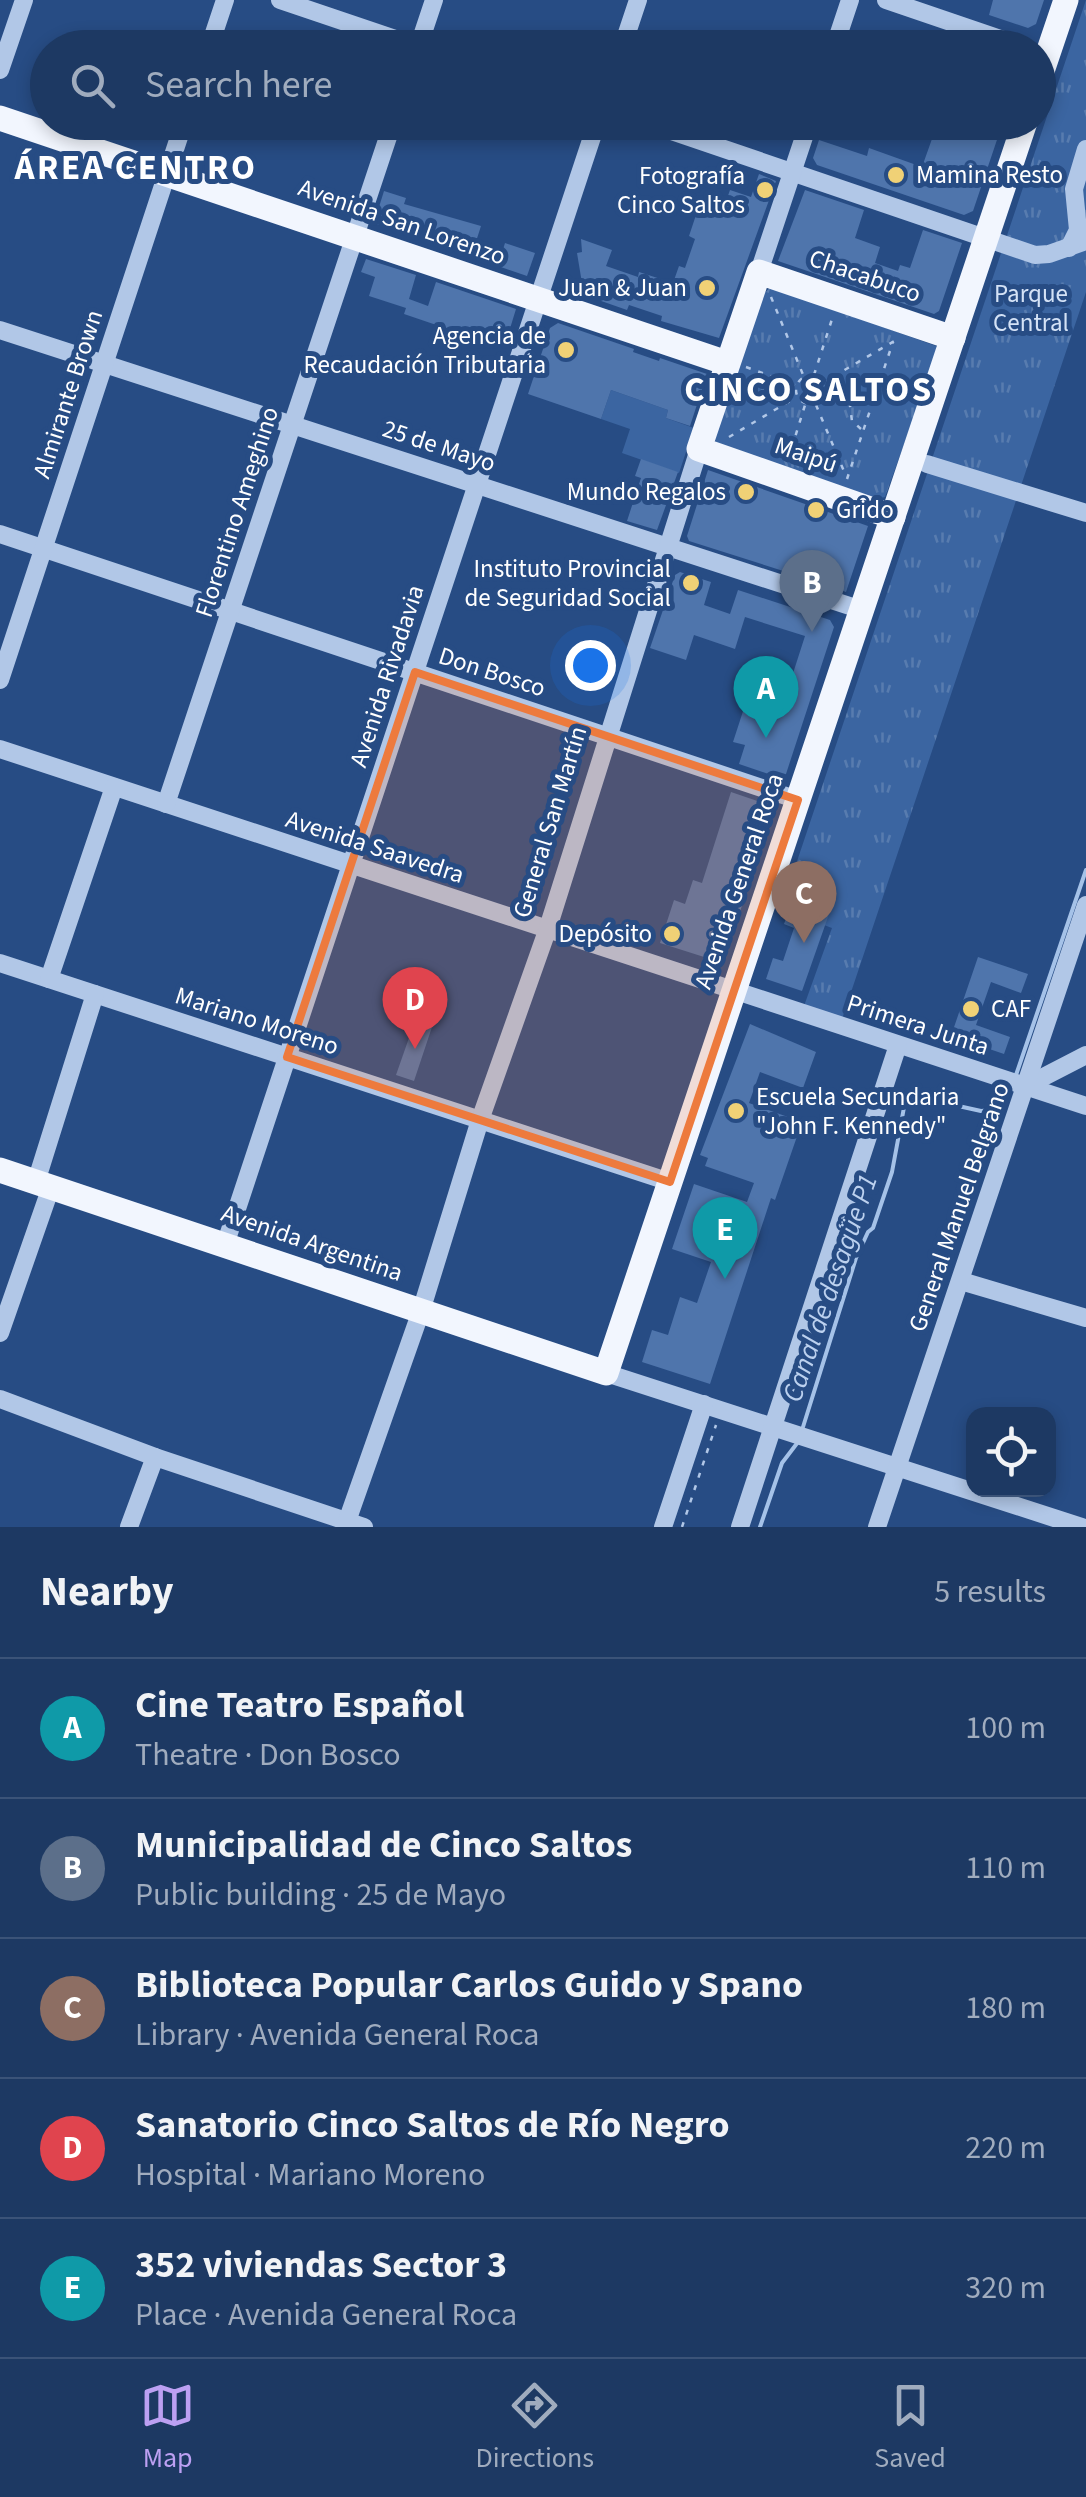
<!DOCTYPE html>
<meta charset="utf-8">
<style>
:root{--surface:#1d3963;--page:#2a446c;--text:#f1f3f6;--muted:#a0acbe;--line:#3b5378;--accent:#bca0f2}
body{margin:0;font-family:"Source Sans 3",sans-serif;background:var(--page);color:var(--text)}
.controls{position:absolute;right:30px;bottom:30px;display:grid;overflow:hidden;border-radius:20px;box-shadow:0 5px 15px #0003}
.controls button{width:90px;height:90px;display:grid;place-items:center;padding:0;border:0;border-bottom:2px solid var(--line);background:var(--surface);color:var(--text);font:50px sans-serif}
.you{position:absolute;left:590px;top:665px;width:35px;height:35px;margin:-25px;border:8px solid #fff;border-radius:50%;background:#1a73e8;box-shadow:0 0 0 15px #1a73e833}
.badge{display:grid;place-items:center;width:65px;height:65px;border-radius:50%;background:var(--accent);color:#fff;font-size:32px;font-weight:700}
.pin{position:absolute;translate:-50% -82px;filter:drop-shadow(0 2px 5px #0008)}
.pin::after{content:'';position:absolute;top:52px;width:35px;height:30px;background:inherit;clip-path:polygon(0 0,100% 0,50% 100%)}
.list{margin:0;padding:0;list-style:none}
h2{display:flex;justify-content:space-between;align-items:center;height:130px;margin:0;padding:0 40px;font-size:42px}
h2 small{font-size:32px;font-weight:400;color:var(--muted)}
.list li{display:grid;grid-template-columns:65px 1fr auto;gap:30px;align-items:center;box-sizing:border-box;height:140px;padding:0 40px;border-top:2px solid var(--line)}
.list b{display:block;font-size:38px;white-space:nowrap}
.list p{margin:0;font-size:32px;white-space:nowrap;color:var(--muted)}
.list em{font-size:32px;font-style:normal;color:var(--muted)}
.icon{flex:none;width:55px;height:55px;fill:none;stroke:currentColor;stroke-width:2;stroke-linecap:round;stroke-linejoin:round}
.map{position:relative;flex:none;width:1086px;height:1527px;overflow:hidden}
.search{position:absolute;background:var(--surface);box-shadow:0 5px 15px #0003;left:30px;right:30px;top:30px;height:110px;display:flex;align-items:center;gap:25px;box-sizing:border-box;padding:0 35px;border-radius:55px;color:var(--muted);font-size:38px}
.sheet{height:830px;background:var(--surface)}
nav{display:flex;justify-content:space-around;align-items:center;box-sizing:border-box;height:140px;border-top:2px solid var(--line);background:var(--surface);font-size:28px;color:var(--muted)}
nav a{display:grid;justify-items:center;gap:5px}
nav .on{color:var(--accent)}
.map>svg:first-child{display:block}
.green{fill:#3b65a1}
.park{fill:url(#park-tufts)}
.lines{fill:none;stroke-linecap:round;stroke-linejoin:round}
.stream{stroke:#a5c2e8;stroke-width:4}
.building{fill:#4f75ac}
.path{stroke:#b1c7e7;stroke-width:2.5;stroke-dasharray:5 8;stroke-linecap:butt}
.minor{stroke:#b1c7e7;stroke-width:18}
.major{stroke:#f2f6fe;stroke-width:25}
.marked{fill:#ed7a3d;fill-opacity:0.2;stroke:#ed7a3d;stroke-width:8;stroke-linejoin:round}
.poi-dot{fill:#f0d176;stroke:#274c84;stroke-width:4}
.labels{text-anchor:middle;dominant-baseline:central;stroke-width:10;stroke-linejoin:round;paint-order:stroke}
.poi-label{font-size:25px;fill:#fff;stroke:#274c84;text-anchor:end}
.street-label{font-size:25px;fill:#fff;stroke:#274c84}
.park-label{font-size:25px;fill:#d4e2f6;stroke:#274c84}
.water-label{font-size:28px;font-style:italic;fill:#bcd1ef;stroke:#274c84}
.district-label{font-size:35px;font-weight:bold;letter-spacing:2.5px;fill:#fff;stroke:#274c84}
</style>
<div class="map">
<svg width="1086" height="1527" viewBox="0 0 1086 1527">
<defs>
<pattern id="park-tufts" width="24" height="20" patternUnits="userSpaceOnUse" patternTransform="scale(2.5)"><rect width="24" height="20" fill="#3b65a1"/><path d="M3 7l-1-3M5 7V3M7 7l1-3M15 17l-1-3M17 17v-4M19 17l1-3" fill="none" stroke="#587caf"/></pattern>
</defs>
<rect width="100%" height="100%" fill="#274c84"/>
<polygon class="green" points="611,390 668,410 666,418 694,428 679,473 622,453 630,429 601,419"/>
<g class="park">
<polygon points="1086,0 1086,292 842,1019 804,1006 832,928 781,909"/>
<polygon points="771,287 936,346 938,350 885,497 877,499 716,444 715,439 763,294"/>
</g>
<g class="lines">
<g class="stream">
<polyline points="1016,1075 1086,870"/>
<path d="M 803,1427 L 856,1258 L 868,1232 L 873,1228 L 892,1172 L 905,1102 L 913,1096 L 981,1111 C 998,1111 1003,1104 1010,1089"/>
<polyline points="760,1527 782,1463 798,1442"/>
</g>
</g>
<g class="building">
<polygon points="993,0 1044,0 1036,24 1028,28 989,15"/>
<polygon points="938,122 980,125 981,122 1003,122 973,211 964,215 817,165 813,158 819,140 867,156 869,148 922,167"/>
<polygon points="759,174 776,181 719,338 661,321 662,316 629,305 627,310 584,295 577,253 582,252 581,239 612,250 606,266 638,277 639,272 673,283 679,266 685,268 695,239 689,236 701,200 724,207 730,190 751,197"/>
<polygon points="805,190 864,210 855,238 880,247 875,263 898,271 900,265 910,268 923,230 962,243 939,311 934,314 778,261"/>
<polygon points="384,191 406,198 404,204 481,226 471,257 374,223"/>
<polygon points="505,243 535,253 527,276 498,266"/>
<polygon points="366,259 416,275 409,299 428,306 436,282 516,309 504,348 404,314 406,308 369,296 375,277 361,272"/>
<polygon points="558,323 634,349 633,352 659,361 660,358 707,374 690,426 666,418 668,410 611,390 601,419 528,394 550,328"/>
<polygon points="641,459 678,472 657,530 627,521 641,478 635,476"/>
<polygon points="708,470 868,526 846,592 820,583 821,580 800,573 799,576 689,541 687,536"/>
<polygon points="680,572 711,582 704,605 730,614 738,590 830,620 834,627 786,774 780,778 739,764 745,745 733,742 746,702 764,708 771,686 787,692 805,636 745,617 735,649 694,635 686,660 650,648 675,575"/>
<polygon points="731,792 769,805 773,812 723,963 660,943 674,900 685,904 693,880 702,883"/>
<polygon points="792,901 829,914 802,991 766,979 773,958 783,961 794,928 784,924"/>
<polygon points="978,957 1028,974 1021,993 991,982 976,1025 1010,1037 1004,1054 951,1036"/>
<polygon points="417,1015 434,1021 414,1081 396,1075"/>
<polygon points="750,1024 816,1052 803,1088 760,1072 749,1103 802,1122 775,1200 771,1198 710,1384 642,1362 652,1330 668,1335 680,1297 697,1303 711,1262 672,1249 694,1184 747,1202 754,1183 705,1166 708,1158 700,1155"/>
</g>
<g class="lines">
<g class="path">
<polyline points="771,297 804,377"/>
<polyline points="746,367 795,385"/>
<polyline points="814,375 833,316"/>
<circle cx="810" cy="390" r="14"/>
<polyline points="822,383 898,339"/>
<polyline points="824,395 849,404"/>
<polyline points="816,405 846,476"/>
<polyline points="861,429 852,421 850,406 860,395 874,394"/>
<polyline points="729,437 795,398"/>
<polyline points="788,460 805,405"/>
<polyline points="847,479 893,342"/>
<polyline points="682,1527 716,1425"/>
</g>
<g class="minor">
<polyline points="280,0 422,48"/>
<polyline points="886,0 1027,48"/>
<polyline points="209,48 225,0"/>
<polyline points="418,48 434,0"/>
<polyline points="622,48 638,0"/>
<polyline points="834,48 850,0"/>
<polyline points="0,70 24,0"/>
<polyline points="645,122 1035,255 1049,254 1086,241"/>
<polyline points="1069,248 1078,230 1074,189 1086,149"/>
<polyline points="759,272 809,122"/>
<polyline points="0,330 862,610"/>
<polyline points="927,464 1086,513"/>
<polyline points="0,534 798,800"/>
<polyline points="0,680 184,122"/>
<polyline points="0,749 1086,1106"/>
<polyline points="166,804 393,122"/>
<polyline points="0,963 670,1182"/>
<polyline points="49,979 114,787"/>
<polyline points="1026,1086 1086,1055"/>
<polyline points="36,1182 95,994"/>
<polyline points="225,1245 597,122"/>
<polyline points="961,1281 1086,1318"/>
<polyline points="0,1333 51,1187"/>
<polyline points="606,1373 1082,1527"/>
<polyline points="0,1399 155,1457 364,1527"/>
<polyline points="129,1527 155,1457"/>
<polyline points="345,1527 421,1311 480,1120 547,931 699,449"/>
<polyline points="663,1527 704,1404"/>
<polyline points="740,1527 898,1045"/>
<polyline points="877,1527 1086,905"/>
</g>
<g class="major">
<polyline points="1038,83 1066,0"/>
<polyline points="0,118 727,363"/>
<polyline points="893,517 699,449 759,272 953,338"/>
<polyline points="0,1170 606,1373 1025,122"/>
</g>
</g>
<path class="marked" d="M 415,672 L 798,800 L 670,1182 L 287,1057 Z"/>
<g class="poi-dot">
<circle cx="896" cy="175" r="10"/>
<circle cx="765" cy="190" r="10"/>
<circle cx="707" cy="288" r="10"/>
<circle cx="566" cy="350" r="10"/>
<circle cx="746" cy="492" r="10"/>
<circle cx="816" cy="510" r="10"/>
<circle cx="691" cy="583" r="10"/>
<circle cx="672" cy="934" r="10"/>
<circle cx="971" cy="1009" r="10"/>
<circle cx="736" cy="1111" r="10"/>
</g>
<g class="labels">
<g class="poi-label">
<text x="916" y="175" text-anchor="start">Mamina Resto</text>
<text x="745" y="176">Fotografía<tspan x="745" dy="29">Cinco Saltos</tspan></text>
<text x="687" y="288">Juan &amp; Juan</text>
<text x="546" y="336">Agencia de<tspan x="546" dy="29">Recaudación Tributaria</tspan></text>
<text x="726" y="492">Mundo Regalos</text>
<text x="836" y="510" text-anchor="start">Grido</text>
<text x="671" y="569">Instituto Provincial<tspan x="671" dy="29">de Seguridad Social</tspan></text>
<text x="652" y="934">Depósito</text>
<text x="991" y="1009" text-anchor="start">CAF</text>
<text x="756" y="1097" text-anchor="start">Escuela Secundaria<tspan x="756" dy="29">"John F. Kennedy"</tspan></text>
</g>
<g class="street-label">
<text transform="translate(402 222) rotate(19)">Avenida San Lorenzo</text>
<text transform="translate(865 276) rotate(19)">Chacabuco</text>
<text transform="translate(68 394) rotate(-72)">Almirante Brown</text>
<text transform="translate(439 446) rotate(18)">25 de Mayo</text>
<text transform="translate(806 455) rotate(19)">Maipú</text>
<text transform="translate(237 512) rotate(-72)">Florentino Ameghino</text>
<text transform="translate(492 672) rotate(18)">Don Bosco</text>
<text transform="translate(387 676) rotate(-72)">Avenida Rivadavia</text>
<text transform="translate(550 822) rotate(-73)">General San Martín</text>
<text transform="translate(375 847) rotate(18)">Avenida Saavedra</text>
<text transform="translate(739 881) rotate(-71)">Avenida General Roca</text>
<text transform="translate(257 1021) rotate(18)">Mariano Moreno</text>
<text transform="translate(918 1025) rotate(18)">Primera Junta</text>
<text transform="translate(959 1207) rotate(-71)">General Manuel Belgrano</text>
<text transform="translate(312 1243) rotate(19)">Avenida Argentina</text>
</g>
<g class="park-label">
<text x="1031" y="294">Parque<tspan x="1031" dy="29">Central</tspan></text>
</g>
<g class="water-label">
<text transform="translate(830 1288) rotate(-71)">Canal de desagüe P1</text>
</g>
<g class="district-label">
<text x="136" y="168">ÁREA CENTRO</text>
<text x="809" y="390">CINCO SALTOS</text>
</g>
</g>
</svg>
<div class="controls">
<button><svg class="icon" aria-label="locate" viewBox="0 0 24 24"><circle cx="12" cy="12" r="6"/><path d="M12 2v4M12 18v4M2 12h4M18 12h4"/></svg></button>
</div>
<div class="you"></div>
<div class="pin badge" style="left:766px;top:738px;background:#0f9aa8">A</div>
<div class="pin badge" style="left:812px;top:632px;background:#5c6f8a">B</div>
<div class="pin badge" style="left:804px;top:943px;background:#8d6e63">C</div>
<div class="pin badge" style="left:415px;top:1049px;background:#e0444e">D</div>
<div class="pin badge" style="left:725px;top:1279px;background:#0f9aa8">E</div>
<div class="search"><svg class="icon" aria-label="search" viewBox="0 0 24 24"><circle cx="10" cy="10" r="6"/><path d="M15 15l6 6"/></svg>Search here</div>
</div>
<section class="sheet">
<h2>Nearby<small>5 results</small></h2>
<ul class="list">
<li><span class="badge" style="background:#0f9aa8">A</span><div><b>Cine Teatro Español</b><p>Theatre · Don Bosco</p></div><em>100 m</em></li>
<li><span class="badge" style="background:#5c6f8a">B</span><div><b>Municipalidad de Cinco Saltos</b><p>Public building · 25 de Mayo</p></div><em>110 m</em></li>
<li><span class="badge" style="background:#8d6e63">C</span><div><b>Biblioteca Popular Carlos Guido y Spano</b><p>Library · Avenida General Roca</p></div><em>180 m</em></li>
<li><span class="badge" style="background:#e0444e">D</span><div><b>Sanatorio Cinco Saltos de Río Negro</b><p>Hospital · Mariano Moreno</p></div><em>220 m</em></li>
<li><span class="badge" style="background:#0f9aa8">E</span><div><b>352 viviendas Sector 3</b><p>Place · Avenida General Roca</p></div><em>320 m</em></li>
</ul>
</section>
<nav>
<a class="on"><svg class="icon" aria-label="map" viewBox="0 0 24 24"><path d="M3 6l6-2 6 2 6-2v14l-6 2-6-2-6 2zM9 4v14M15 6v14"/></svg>Map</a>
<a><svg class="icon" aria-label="directions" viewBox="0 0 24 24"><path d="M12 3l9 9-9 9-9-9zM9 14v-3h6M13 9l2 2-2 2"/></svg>Directions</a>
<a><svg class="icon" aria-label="saved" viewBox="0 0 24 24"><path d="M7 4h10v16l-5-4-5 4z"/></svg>Saved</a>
</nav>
